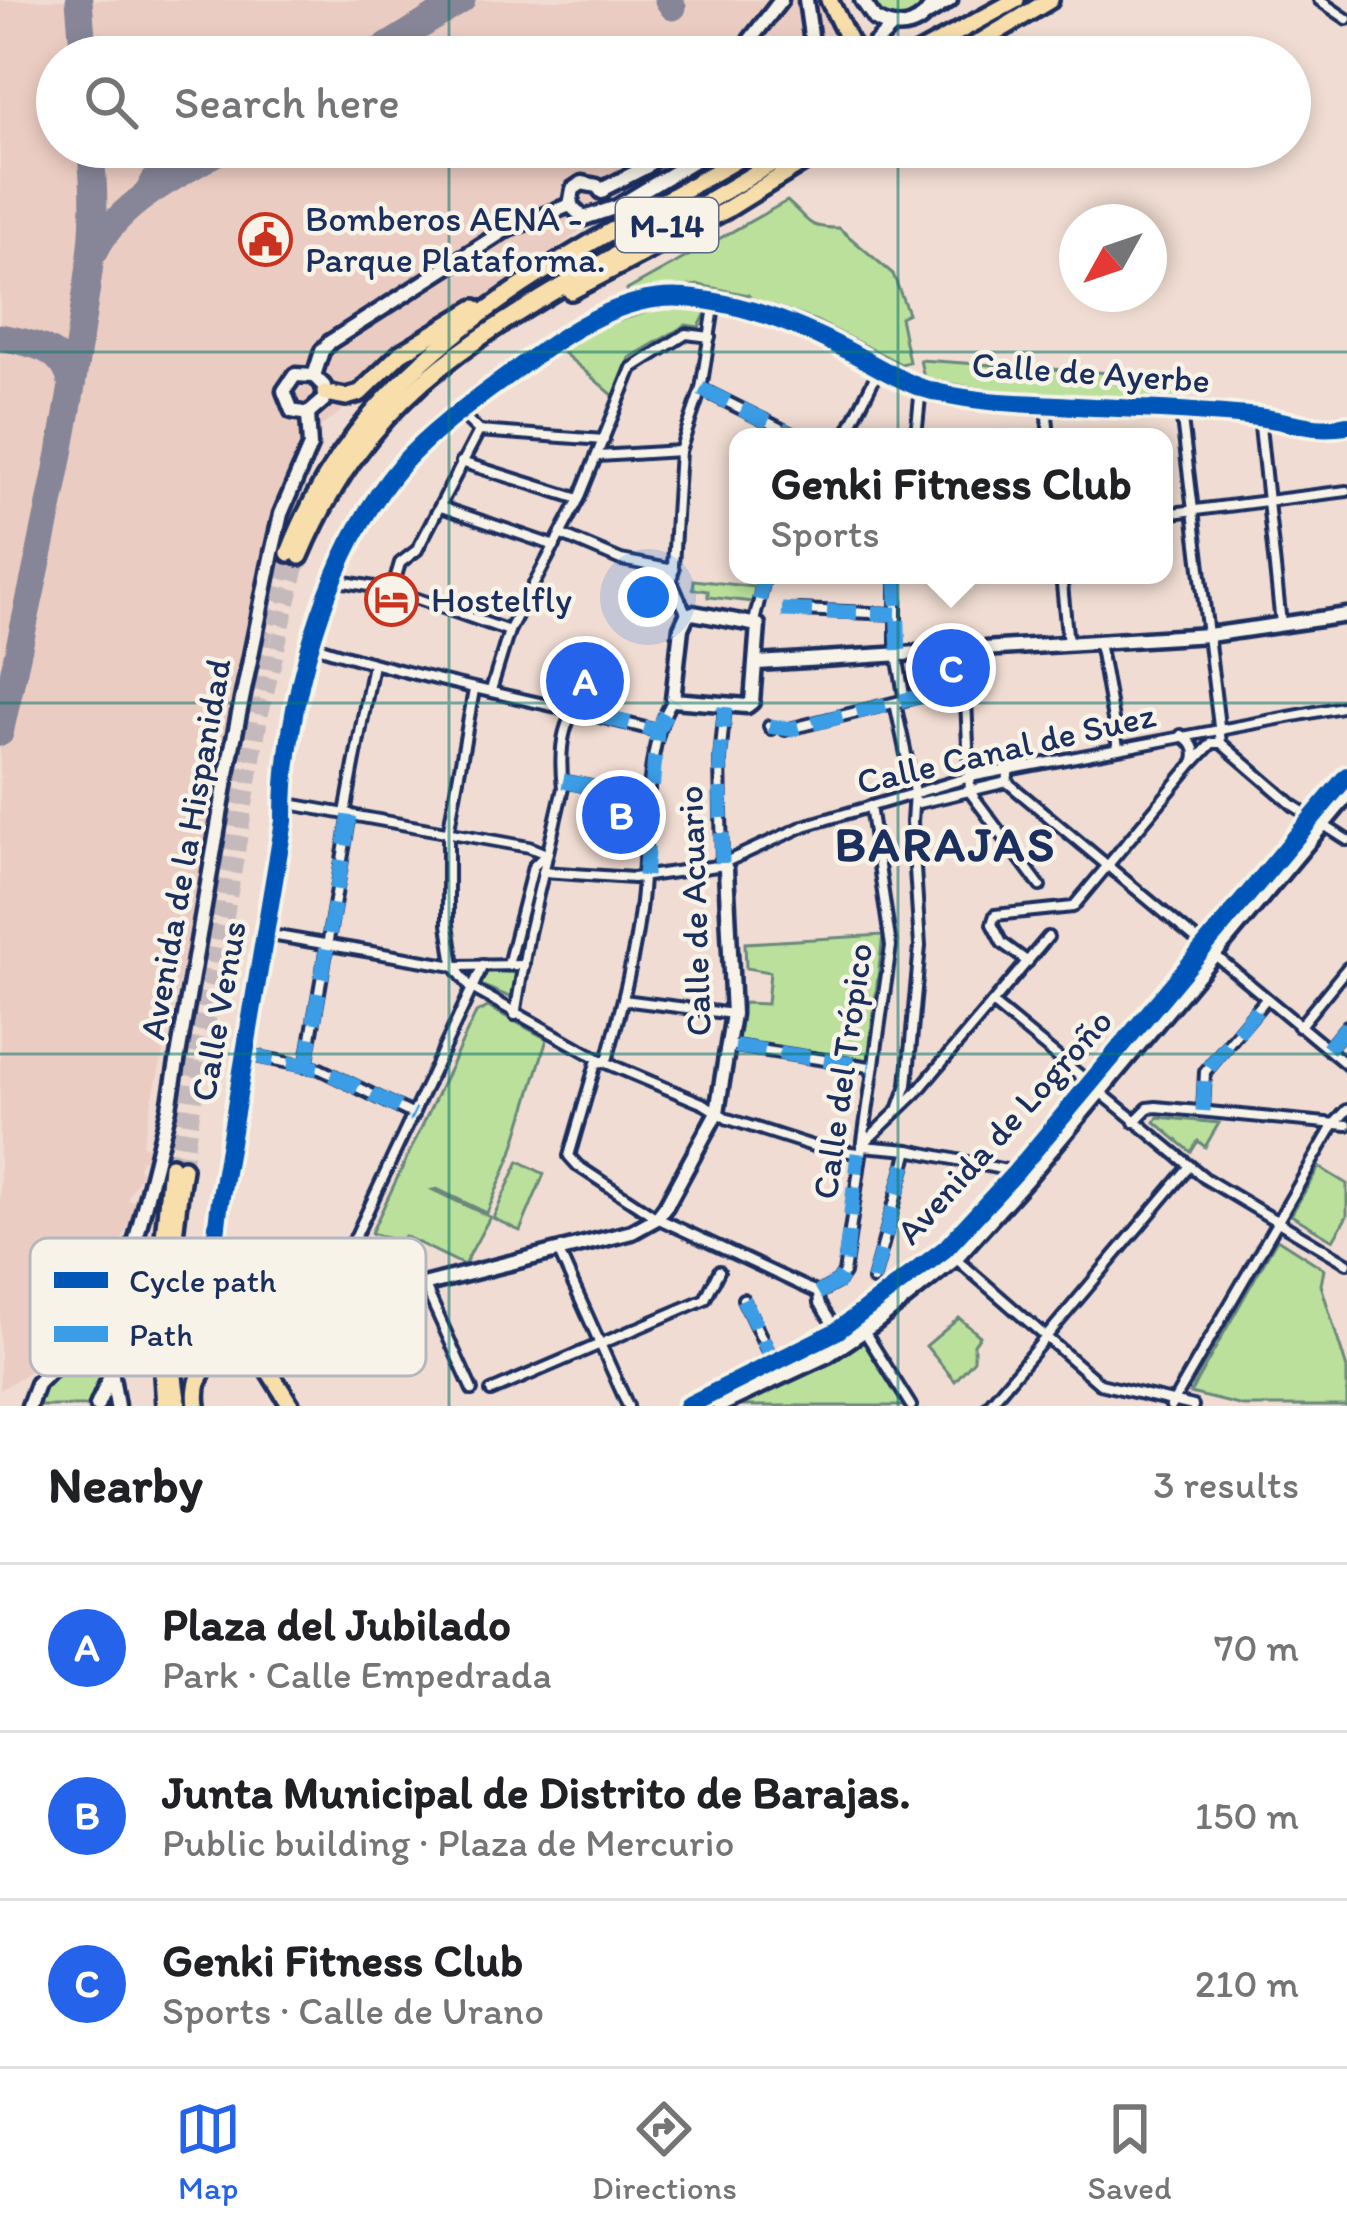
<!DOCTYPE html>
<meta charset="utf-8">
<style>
:root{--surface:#fff;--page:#f6f6f6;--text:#202124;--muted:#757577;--line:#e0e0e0;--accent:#2563eb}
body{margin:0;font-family:Itim,sans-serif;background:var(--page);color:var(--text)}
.compass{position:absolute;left:1059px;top:204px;width:108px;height:108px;border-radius:50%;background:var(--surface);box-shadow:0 6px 18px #0003;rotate:230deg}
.you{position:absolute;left:648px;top:597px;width:42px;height:42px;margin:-30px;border:9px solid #fff;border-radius:50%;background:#1a73e8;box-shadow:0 0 0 18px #1a73e833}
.badge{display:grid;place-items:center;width:78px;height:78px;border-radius:50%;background:var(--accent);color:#fff;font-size:39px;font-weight:700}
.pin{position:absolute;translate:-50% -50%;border:6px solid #fff;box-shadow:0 3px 12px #0006}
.popup{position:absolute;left:729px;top:428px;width:444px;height:156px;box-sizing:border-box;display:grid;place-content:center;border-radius:24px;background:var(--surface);filter:drop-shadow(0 3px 9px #0005);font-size:39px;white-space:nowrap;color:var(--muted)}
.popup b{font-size:45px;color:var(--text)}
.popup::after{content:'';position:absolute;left:50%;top:100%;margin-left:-24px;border:24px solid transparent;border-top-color:var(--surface)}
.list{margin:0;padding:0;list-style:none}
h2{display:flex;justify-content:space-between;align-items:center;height:156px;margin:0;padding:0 48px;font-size:51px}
h2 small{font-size:39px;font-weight:400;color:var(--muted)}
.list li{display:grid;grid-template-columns:78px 1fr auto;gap:36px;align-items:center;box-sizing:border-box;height:168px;padding:0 48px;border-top:3px solid var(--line)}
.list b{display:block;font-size:45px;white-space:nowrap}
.list p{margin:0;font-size:39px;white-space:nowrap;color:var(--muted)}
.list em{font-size:39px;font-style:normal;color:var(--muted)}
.icon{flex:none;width:66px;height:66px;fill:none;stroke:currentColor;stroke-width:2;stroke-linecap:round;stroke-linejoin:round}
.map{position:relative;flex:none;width:1347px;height:1406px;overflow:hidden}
.search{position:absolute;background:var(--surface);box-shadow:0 6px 18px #0003;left:36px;right:36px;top:36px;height:132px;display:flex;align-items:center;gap:30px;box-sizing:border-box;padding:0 42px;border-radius:66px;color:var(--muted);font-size:45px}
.sheet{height:660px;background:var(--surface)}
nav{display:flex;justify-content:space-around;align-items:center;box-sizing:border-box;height:168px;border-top:3px solid var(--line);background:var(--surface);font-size:33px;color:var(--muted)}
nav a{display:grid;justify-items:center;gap:6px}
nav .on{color:var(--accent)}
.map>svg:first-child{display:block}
.built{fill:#ebccc2}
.green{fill:#bae09b;stroke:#6a887c;stroke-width:3}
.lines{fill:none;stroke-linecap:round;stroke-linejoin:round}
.taxiway{stroke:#868698;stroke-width:27}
.street-tunnel{stroke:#c5b9bb;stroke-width:8;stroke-dasharray:8 4;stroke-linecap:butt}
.highway-tunnel{stroke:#c5b9bb;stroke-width:15;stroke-dasharray:15 8;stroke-linecap:butt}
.street-casing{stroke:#1b2f5e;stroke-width:16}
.secondary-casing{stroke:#1b2f5e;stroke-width:21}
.highway-casing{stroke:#1b2f5e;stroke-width:24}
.street{stroke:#f7f3e8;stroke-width:8}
.secondary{stroke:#f7f3e8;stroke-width:12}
.highway{stroke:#f8deab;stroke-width:15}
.secondary-bridge-casing{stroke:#1b2f5e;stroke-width:21;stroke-linecap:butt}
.secondary-bridge{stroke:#f7f3e8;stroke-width:12}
.quiet{stroke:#3b9de6;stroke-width:15;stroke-dasharray:30 15;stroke-linecap:butt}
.cycleway-casing{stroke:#f7f3e8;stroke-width:26}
.cycleway{stroke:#0057b8;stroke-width:18}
.grid{fill:none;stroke:#0f766e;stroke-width:3;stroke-opacity:0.55}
.labels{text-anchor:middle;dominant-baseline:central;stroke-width:9;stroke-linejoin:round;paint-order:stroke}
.shield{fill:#f7f3e8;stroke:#5d6a87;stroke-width:3}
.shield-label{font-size:33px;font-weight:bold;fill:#1b2f5e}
.poi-label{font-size:36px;fill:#1b2f5e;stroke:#f7f3e8;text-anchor:start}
.street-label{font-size:36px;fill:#1b2f5e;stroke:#f7f3e8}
.district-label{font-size:48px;font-weight:bold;letter-spacing:3px;fill:#1b2f5e;stroke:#f7f3e8}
.key{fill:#f7f3e8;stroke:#b5b8bf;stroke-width:3}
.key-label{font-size:33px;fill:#1b2f5e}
</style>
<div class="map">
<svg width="1347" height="1406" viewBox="0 0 1347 1406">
<rect width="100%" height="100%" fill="#f0dcd2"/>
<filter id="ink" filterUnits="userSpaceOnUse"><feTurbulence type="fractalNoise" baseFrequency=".00833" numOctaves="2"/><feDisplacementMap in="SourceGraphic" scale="24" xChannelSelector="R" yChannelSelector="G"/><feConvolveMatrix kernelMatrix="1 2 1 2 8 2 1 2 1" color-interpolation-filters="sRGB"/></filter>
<g filter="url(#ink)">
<polygon class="built" points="0,0 845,0 827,43 809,57 57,57 57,147 691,147 302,441 142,1145 149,1147 147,1159 141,1160 138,1168 142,1173 128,1197 128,1200 137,1202 120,1245 113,1294 40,1359 34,1369 0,1390"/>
<g class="green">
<path d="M 870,0 L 927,0 C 913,26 885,26 870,0 Z"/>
<path d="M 787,201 C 811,221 804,228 839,228 L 893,274 L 908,313 L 900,317 L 909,362 L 901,364 L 816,321 L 773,305 L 756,303 L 748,295 L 699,285 L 629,293 L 627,290 Z"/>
<polygon points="664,307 701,307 706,313 699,327 686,325 629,358 615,397 560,350 600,326"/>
<path d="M 920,360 L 1182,378 L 1178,405 C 1093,400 1007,397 924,378 Z"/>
<polygon points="694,580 755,587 753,602 708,597 708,591 693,589"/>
<polygon points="570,650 611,661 599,711 558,701"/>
<polygon points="883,935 868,1060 738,1041 743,1003 767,1004 770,972 746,968 745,943"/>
<polygon points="483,970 516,973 512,998 480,985"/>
<polygon points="488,1007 547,1039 512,1153 487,1213 437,1189 433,1190 490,1217 464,1265 404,1236 400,1242 371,1233 476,1013"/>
<polygon points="1158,1117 1219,1123 1205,1147 1198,1141 1191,1152 1155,1122"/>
<polygon points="519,1161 544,1174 520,1231 493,1218"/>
<polygon points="1319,1167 1347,1184 1347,1216 1333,1240 1291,1215"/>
<polygon points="1277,1239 1324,1269 1321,1285 1347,1369 1347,1406 1243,1406 1190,1393"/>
<polygon points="959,1318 980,1336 974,1344 974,1360 955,1381 926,1346"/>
<polygon points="98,1329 110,1333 113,1346 89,1406 35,1406 39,1390"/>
<polygon points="853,1339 875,1348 911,1406 719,1406"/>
</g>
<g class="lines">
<g class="taxiway">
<polyline points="79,0 82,36 89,57"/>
<polyline points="668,0 673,7"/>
<polyline points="370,57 462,0"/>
<polyline points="147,194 161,169 161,147"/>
<path d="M 95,251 C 120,200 179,176 225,147"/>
<path d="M 0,337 C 33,344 65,347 72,386"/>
<path d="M 0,733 C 28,605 59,477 78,347 C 89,271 100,225 90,147"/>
</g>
<polyline class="street-tunnel" points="782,610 799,610"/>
<g class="highway-tunnel">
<polyline points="171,1166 264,638 289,553"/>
<polyline points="183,1168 261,715 300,556"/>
</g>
<defs>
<g id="street">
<polyline points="1319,0 1347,19"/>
<polyline points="701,389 798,437"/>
<polyline points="1046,405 1049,437"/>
<polyline points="1181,411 1221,743 1294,806 1347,840"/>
<polyline points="459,412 479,431"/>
<polyline points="1259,417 1281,624"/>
<polyline points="479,431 604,440"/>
<polyline points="845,437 880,367"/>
<polyline points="916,437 921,387"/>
<polyline points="598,456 680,451"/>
<polyline points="461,462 579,499"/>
<polyline points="441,507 555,546"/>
<polyline points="1164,514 1347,491"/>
<polyline points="562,535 621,560 674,570"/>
<polyline points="896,575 896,648 905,701"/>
<polyline points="1061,575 1068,644"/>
<polyline points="333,580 392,590 509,631"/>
<polyline points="392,590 400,563 417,550 479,431"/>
<polyline points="799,610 896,614"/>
<polyline points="687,615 672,582 680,451 701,389 715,301"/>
<polyline points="754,622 765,575"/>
<polyline points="1099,642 1118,747"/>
<path d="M 311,645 C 425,681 541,701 657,731"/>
<polyline points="964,652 970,792 1040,886"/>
<polyline points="474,690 448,834 448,924 454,966 470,987 604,1062 704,1104 728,1119 819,1148 858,1153"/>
<polyline points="491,690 509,631 579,499 632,368 686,334 710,337"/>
<path d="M 673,700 C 642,744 648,853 640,910 C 634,960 621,1008 608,1057 L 604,1062 L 596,1063 L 569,1156 L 578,1166 L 657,1218 L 818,1293"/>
<polyline points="895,703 914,792 912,822 920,946 907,1085 898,1110"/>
<polyline points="769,726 771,729"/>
<polyline points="785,730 965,685"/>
<path d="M 1181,735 C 1192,742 1197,749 1194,761"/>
<polyline points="1009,768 1007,782 1347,1065"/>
<polyline points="563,781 649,799"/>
<polyline points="284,803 529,847 546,854"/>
<polyline points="914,804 1007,782"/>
<polyline points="345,813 373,664"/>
<polyline points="722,863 720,759 725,707"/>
<polyline points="543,872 633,878 717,866 804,826 970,777 1347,706"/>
<polyline points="265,934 454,966 524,965"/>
<polyline points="1028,962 1002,943 992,924 995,915 1073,907 1193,763 1212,743 1221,743"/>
<polyline points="508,965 533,867 545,855"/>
<polyline points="623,1000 733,1014"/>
<polyline points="993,1004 1206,1179 1347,1263"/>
<path d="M 515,1015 L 529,933 L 563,788 C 560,763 559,731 575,710"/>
<polyline points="1299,1027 1347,968"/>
<polyline points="735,1046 870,1067"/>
<polyline points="1328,1049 1347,1026"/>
<polyline points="244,1054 320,1069 414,1115"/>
<polyline points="306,1067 350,814"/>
<polyline points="1203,1111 1205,1072 1266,999"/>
<polyline points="1134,1122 1148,1108 1156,1107 1347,1125"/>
<polyline points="862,1145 917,1092 1048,937"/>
<polyline points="862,1146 909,1150 1016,1172"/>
<polyline points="218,1234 229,1256 247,1268"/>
<polyline points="945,1249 1100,1384 1193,1406"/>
<polyline points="558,1250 628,1406"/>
<polyline points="873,1280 909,1150"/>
<path d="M 227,1281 L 215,1243 L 219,1208 L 284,821 C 283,707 326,552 402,464 C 436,426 480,397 521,366 C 568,331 624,293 685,298 C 739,302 794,323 841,347 C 867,360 894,378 922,388 C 965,402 1013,403 1057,405 C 1124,409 1191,410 1257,417 C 1287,420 1317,433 1347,425"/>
<polyline points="424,1284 472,1390"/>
<polyline points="326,1289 337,1276 483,965"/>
<polyline points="818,1293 838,1282 844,1273 891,946 870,806"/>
<polyline points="818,1293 819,1303 837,1331"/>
<polyline points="743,1299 773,1362"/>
<polyline points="856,1318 911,1406"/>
<polyline points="491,1391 705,1299 719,1271"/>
<polyline points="988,1406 1189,1167"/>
<polyline points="1171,1406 1334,1124 1347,1110"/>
</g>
<g id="secondary">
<polyline points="806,0 814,57"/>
<path d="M 862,0 L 875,19 C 900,34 923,26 935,0"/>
<polyline points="929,13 950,0"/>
<polyline points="737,57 781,0"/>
<polyline points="861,57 892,27"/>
<polyline points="601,190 646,167 665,147"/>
<polyline points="570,205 584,218 617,207 716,147"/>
<polyline points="570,205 573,189 582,183 597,186 602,192"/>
<polyline points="314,376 322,351 330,342 504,231 570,205"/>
<polyline points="308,414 292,411 284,391 295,375 314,376"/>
<polyline points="308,414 324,400 324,386 314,376"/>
<polygon points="693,613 758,625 752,702 747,706 673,700 681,628 687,615"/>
<polyline points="758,663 1209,635 1347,615"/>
<path d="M 200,1311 L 227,1288 L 231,1275 C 251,1263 312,1290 341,1291"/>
<polyline points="191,1317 259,1301 380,1296 632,1232 657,1218 666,1206 717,1112 733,1014 726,869 722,863"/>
<polyline points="114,1327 169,1108 229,763 272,553 281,514 310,446 308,414"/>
<polyline points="111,1371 117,1406"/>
<polyline points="29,1406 37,1384 115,1303"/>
<path d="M 97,1406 C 106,1383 130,1346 111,1325"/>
<polyline points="687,1406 837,1331 945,1249 1016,1172 1347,776"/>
<polyline points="719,1406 828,1355 874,1324 955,1259 1027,1179 1347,796"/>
</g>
<g id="highway">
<polyline points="829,0 857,57"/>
<polyline points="912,57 1016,0"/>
<polyline points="955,57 1050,0"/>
<polyline points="571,291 726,210 828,147"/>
<polyline points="325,393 346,397 360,393 401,353 475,308"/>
<path d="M 289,553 C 370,341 575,255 759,147"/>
<path d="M 300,556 C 366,400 463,344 602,263 C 668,224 734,185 800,147"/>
<polyline points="165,1406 158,1298 171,1166"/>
<path d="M 178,1406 C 165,1327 170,1247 183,1168"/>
<path d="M 197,1406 C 191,1363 224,1341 262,1360 L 291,1406"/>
</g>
</defs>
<use href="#street" class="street-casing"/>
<use href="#secondary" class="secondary-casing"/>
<use href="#highway" class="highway-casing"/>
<use href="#street" class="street"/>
<use href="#secondary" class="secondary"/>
<use href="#highway" class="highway"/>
<defs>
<polyline id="secondary-bridge" points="141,1329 191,1317"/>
</defs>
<use href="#secondary-bridge" class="secondary-bridge-casing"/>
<use href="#secondary-bridge" class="secondary-bridge"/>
<g class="quiet">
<polyline points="701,389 798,437"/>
<polyline points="896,575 899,656"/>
<polyline points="759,600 765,575"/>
<polyline points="782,610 896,614"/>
<polyline points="557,705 657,731"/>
<polyline points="769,726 790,729 965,685"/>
<polyline points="563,781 650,799"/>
<polyline points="722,863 720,759 725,707"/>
<polyline points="645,876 657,731 673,700"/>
<polyline points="735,1046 870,1067"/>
<polyline points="1328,1049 1347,1026"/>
<polyline points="244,1054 320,1069 414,1115"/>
<polyline points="306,1067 350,814"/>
<polyline points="1203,1111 1205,1072 1266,999"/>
<polyline points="873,1280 909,1150"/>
<polyline points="818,1293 838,1282 844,1273 858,1153"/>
<polyline points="743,1299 774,1363"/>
</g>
<defs>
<g id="cycleway">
<path d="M 227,1282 L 215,1243 L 219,1208 L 284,821 C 283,707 326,552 402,464 C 436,426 480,397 521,366 C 568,331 624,293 685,298 C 739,302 794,323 841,347 C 867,360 894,378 922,388 C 965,402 1013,403 1057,405 C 1124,409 1191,410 1257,417 C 1287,420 1317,433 1347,425"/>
<polyline points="687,1406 837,1331 945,1249 1016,1172 1347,776"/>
</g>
</defs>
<use href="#cycleway" class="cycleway-casing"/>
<use href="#cycleway" class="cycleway"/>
</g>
</g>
<path class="grid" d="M 449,0 L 449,57M 898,0 L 898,57M 449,147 L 449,1406M 898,147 L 898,1406M 0,352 L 1347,352M 0,703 L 1347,703M 0,1054 L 1347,1054"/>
<defs>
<symbol id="civic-ring" viewBox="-11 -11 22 22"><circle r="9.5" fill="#f7f3e8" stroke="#c8321e" stroke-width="1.5"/><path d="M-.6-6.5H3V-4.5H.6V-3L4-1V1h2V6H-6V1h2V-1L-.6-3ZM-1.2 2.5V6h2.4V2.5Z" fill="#c8321e"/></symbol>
<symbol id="hotel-ring" viewBox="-11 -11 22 22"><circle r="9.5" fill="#f7f3e8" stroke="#c8321e" stroke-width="1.5"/><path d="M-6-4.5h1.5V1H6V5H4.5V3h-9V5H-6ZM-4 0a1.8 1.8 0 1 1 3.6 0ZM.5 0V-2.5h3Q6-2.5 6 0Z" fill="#c8321e"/></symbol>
</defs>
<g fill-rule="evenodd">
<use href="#civic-ring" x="236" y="210" width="59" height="59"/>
<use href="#hotel-ring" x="362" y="570" width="59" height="59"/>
</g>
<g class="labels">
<rect class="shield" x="616" y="198" width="102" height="54" rx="9"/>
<g class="shield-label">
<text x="667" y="225">M-14</text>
</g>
<g class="poi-label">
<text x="305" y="218">Bomberos AENA -<tspan x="305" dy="41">Parque Plataforma.</tspan></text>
<text x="431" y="599">Hostelfly</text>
</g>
<g class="street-label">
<text transform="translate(1091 372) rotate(4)">Calle de Ayerbe</text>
<text transform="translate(1006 748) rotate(-13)">Calle Canal de Suez</text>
<text transform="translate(185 849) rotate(-80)">Avenida de la Hispanidad</text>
<text transform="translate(694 911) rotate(-92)">Calle de Acuario</text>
<text transform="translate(218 1011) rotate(-80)">Calle Venus</text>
<text transform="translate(842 1071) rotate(-82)">Calle del Trópico</text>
<text transform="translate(1004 1126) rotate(-48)">Avenida de Logroño</text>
</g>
<g class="district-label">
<text x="946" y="844">BARAJAS</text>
</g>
</g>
<rect x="30" y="1238" width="396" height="138" rx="18" class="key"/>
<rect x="54" y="1272" width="54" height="16" fill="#0057b8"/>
<rect x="54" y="1326" width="54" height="16" fill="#3b9de6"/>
<g class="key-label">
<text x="129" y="1292">Cycle path</text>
<text x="129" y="1346">Path</text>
</g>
</svg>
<svg class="compass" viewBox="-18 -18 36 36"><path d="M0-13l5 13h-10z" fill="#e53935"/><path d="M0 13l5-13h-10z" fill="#757577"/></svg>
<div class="you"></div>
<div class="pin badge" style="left:585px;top:681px">A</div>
<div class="pin badge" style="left:621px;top:815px">B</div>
<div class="pin badge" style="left:951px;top:668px">C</div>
<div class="popup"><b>Genki Fitness Club</b>Sports</div>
<div class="search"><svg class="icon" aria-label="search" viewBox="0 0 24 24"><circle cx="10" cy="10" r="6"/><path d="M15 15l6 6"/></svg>Search here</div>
</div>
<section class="sheet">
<h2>Nearby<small>3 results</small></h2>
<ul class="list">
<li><span class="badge">A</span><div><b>Plaza del Jubilado</b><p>Park · Calle Empedrada</p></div><em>70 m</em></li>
<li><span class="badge">B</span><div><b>Junta Municipal de Distrito de Barajas.</b><p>Public building · Plaza de Mercurio</p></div><em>150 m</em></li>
<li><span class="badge">C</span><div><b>Genki Fitness Club</b><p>Sports · Calle de Urano</p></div><em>210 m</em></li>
</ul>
</section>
<nav>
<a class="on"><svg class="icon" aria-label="map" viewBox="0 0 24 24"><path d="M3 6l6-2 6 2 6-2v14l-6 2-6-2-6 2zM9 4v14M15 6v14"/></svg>Map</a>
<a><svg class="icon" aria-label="directions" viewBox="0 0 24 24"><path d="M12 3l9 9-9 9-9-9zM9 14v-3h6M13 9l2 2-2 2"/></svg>Directions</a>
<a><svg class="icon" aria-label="saved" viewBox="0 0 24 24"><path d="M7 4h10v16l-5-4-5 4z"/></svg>Saved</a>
</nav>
